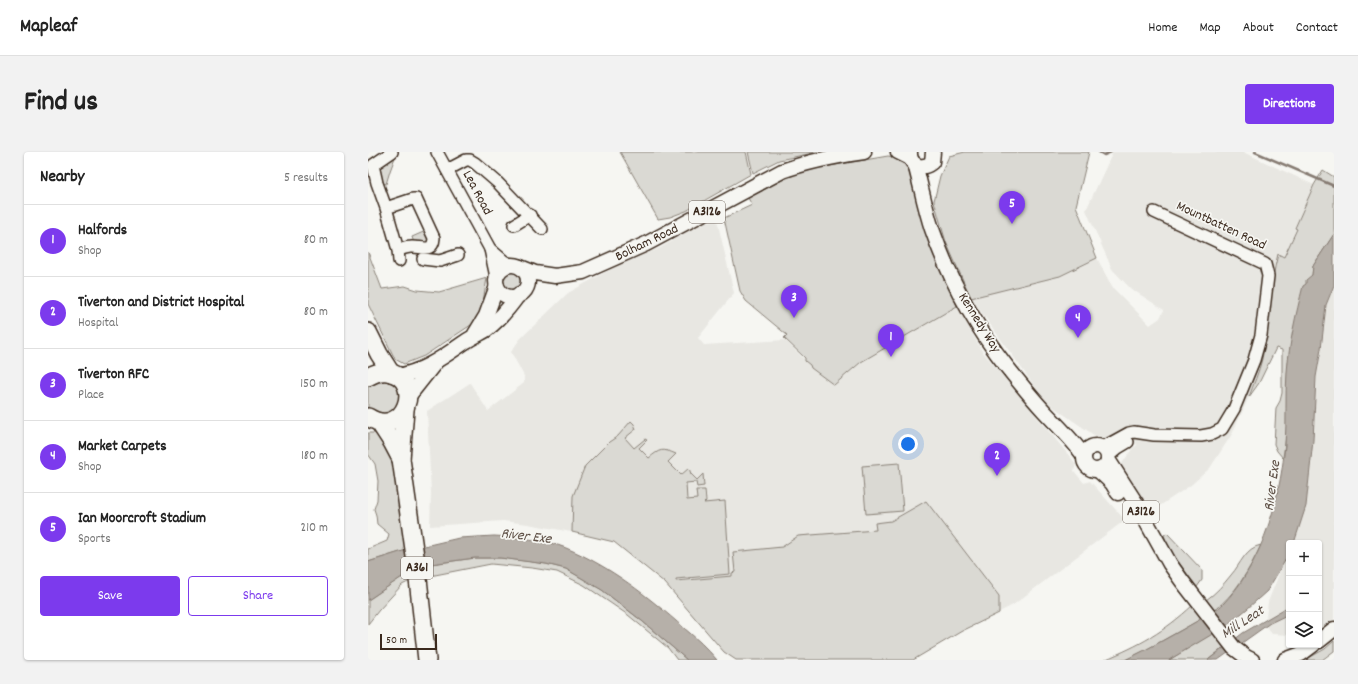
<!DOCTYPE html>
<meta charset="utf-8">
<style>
:root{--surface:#fff;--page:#f2f2f2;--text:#222;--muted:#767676;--line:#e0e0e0;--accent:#7c3aed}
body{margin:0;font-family:Dekko,sans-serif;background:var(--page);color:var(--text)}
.controls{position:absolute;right:12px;bottom:12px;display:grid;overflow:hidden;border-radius:4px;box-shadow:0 1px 3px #0004}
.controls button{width:36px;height:36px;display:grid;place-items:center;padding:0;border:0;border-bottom:1px solid var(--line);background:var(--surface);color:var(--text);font:20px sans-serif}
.scale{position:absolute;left:12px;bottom:10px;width:57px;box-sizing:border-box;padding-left:4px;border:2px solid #3b2a1e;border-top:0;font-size:11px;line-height:14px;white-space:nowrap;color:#3b2a1e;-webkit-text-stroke:3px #f6f6f2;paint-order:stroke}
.you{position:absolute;left:540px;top:292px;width:14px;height:14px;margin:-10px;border:3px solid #fff;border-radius:50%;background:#1a73e8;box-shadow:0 0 0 6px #1a73e833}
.badge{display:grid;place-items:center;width:26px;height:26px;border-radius:50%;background:var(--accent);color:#fff;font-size:13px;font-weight:700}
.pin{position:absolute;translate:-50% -33px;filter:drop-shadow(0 1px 2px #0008)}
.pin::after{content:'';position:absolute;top:21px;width:14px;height:12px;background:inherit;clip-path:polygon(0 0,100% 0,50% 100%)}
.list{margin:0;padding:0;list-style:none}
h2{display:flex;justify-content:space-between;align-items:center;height:52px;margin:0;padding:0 16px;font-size:17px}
h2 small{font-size:13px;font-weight:400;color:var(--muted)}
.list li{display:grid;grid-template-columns:26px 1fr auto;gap:12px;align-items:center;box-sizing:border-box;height:72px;padding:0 16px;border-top:1px solid var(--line)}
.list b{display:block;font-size:15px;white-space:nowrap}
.list p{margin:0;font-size:13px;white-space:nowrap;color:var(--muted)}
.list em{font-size:13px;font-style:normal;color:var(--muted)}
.actions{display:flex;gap:8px;padding:12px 16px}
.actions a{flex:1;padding:9px 0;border:1px solid var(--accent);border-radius:4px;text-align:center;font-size:14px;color:var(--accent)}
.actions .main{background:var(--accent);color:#fff}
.icon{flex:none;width:22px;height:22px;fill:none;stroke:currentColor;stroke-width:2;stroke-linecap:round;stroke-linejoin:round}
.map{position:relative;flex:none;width:966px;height:508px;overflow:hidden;border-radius:4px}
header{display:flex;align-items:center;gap:24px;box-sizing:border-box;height:56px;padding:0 20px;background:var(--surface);border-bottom:1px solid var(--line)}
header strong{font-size:19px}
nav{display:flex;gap:22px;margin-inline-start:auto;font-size:14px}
.intro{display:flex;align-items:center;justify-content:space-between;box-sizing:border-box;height:96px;padding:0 24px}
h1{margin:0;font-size:28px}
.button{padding:10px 18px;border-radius:4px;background:var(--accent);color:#fff;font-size:14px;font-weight:700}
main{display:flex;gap:24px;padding:0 24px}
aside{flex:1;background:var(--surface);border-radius:4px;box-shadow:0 1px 3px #0004}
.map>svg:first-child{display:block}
.built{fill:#e8e7e2}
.green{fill:#dad9d3;stroke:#8a8278}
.water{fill:#b6b0a9;stroke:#857a71}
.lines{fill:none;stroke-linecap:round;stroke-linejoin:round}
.stream{stroke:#857a71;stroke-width:2.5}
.minor-casing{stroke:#3b2a1e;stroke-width:14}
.major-casing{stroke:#3b2a1e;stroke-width:17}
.highway-casing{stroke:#3b2a1e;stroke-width:20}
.minor{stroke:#f6f6f2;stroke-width:11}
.major{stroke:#f6f6f2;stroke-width:14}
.highway{stroke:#f6f6f2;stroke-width:17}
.labels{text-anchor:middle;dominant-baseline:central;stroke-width:3.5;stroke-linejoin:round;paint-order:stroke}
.shield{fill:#f6f6f2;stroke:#73675e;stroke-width:1}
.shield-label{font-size:13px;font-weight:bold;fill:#3b2a1e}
.street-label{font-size:14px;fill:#3b2a1e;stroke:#f6f6f2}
.water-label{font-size:15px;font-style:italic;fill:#605248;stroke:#f6f6f2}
</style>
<header>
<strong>Mapleaf</strong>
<nav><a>Home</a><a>Map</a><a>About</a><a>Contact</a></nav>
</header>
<div class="intro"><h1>Find us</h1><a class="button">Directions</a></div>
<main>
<aside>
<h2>Nearby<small>5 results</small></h2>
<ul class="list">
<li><span class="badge">1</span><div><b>Halfords</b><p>Shop</p></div><em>80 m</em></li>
<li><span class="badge">2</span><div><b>Tiverton and District Hospital</b><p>Hospital</p></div><em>80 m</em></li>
<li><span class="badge">3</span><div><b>Tiverton RFC</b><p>Place</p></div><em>150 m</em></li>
<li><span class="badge">4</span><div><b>Market Carpets</b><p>Shop</p></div><em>180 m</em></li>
<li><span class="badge">5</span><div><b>Ian Moorcroft Stadium</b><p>Sports</p></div><em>210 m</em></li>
</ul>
<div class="actions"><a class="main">Save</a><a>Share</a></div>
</aside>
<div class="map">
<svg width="966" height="508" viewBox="0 0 966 508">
<rect width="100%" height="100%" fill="#f6f6f2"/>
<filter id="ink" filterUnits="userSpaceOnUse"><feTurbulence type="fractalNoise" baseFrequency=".025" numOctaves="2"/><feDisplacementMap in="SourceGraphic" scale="8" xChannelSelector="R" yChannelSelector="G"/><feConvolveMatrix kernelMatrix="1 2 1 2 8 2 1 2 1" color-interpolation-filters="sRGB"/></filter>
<g filter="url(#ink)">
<g class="built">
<polygon points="745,0 875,0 946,33 927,76 929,77 916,105 910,102 907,114 903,151 894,207 881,245 864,282 842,316 823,333 781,361 766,337 753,313 764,297 769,293 755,278 733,288 678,250 603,146 692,124 729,106 744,135 782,173 792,166 796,158 762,136 744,117 718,58"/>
<polygon points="349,68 366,141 330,186 336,193 417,188 442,213 466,233 493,210 589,154 614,199 708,312 706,319 716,331 722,329 757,368 645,453 594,479 545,508 368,508 356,500 297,431 246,390 225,384 160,372 135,369 62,374 63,341 59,259 102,231 120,259 156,231 156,224 143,200 152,187 200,141 248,114 292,96 337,69"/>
<polygon points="966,133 966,467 955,476 951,476 951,391 926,391 938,354 945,288 948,225 953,197 958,153"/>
<polygon points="921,402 921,483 904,482 897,473 900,450 915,412"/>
</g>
<g class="green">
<polygon points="29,0 22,19 18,32 13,31 11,16 14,11"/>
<polygon points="252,0 378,0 383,22 318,59 302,65 290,67"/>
<polygon points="380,0 450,0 411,8 385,21"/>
<polygon points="597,0 721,0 708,54 729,106 692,124 603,146 578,90 566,49 572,24 581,4"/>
<polygon points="520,4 526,5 539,14 567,100 589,154 493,210 466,233 443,216 442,213 437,209 437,206 416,186 419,183 378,149 372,139 356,66 384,53 380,46 426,22 444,17"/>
<path d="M 955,18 L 966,25 L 966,82 L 945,114 L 944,124 L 938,133 L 915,306 L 909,299 L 906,292 L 908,256 L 912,249 L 914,241 L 914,198 L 908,196 L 891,231 L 881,245 C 885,233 891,220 894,207 C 902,172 901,136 910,102 L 916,105 L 929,77 L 927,76 L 946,33 Z"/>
<polygon points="60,78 61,82 60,91 46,91 44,85"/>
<polygon points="0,100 14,137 37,134 49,138 71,140 119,126 115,150 112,160 106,171 56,204 36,212 27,207 0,152"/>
<circle cx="143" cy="128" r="11"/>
<polygon points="24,227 36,246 22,264 1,258 0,257 0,233 5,228"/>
<path d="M 263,269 L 266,272 L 268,277 L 257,286 L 266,296 L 277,287 L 279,288 L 271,296 L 281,306 C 292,297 294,296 308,302 L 300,310 L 313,323 L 321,316 L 323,322 L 329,328 L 335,322 L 336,334 L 329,335 L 328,330 L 318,331 L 319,348 L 329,347 L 328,338 L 337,338 L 338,349 L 336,351 L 357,349 L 362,422 L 308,427 L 308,429 L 364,424 L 364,421 L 367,420 L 365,400 L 414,395 L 430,384 L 508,378 L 507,371 L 523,369 L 558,349 L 631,444 L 631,461 L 594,479 L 545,508 L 368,508 L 356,500 L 297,431 L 246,390 L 204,380 L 205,344 L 217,314 L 241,290 L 250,284 Z"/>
<polygon points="0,281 6,281 11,284 26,312 39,398 0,410 0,397 19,389 21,382 9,372 8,363 6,357 9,348 10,329 7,312 0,302"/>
<polygon points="531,311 535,359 498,362 494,314"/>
<polygon points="799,381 834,418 834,428 829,435 801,397 796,383"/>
<path d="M 893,393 C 881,418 868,442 845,459 L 838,448 C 848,441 855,433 863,423 C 873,412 877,396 893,393 Z"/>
<polygon points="107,406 132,406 157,409 178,412 198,417 234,438 274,469 319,508 309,508 300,496 260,463 216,433 189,420 164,416 123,412 62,424 42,429 34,433 11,458 0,472 0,448 37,423 63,412"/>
<path d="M 825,453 L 835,466 L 774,500 L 757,508 L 736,508 C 772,493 796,480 825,453 Z"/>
<polygon points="846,480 856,495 840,508 801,508"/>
<polygon points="966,489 966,499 954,508 937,508 957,497"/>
</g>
<g class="water">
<path d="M 966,82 L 966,133 L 958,153 L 953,197 L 948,225 L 945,288 L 938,354 L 926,391 L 921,391 L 921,402 L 899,439 L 879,457 L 858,474 L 801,508 L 757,508 C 782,496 807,482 831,468 C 839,463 850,458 856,451 C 864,442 872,433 878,422 C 901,385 913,336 917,293 C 919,269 917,244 919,220 C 921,192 928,162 935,134 L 938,132 L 938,128 L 944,123 L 945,114 Z"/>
<path d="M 126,384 C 147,385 179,388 198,396 C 242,414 281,445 316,476 C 328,486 339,496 349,508 L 319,508 L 274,469 L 234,438 L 198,417 L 178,412 L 132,406 L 107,406 L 63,412 L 37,423 L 0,448 L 0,410 L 35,399 L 91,386 Z"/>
<polygon points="921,454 921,462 902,471 850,508 840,508 875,481"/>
</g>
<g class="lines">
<g class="stream">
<polyline points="731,0 736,3 743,0"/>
<polyline points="887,0 966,34"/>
</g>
<defs>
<g id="minor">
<polyline points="69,0 122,97 136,109 144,113"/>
<polyline points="79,18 98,8 102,8 107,11 129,30 174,77"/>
<path d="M 18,56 L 45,47 L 48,47 L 66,86 C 65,102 53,94 43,95 C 39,95 34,97 30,98 L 18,56 L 9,31 L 5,13 L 24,0"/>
<polyline points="146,73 162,63"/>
<polyline points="122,97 128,125"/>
<polyline points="30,98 31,109"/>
<polyline points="55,107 72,109 90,103"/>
<polyline points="733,295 741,292 761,281 766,280 786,283 833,284 844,282 854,277 866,257 886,208 893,183 900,124 897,112 786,60"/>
<polyline points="741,304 750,296 760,290"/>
</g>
<g id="major">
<polyline points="530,0 542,6"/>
<path d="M 542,0 C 541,13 554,19 564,10 L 565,0"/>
<path d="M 547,12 C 553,34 557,56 564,77 C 581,126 607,174 639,215 C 651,230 663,245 676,259 C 690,274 705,288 716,304"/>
<circle cx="144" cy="129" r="16"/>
<path d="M 152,115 L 167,121 L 187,124 L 215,120 L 278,92 L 414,19 C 441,9 468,4 496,0"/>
<polyline points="107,182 118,164 129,134"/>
<path d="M 29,224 C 55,220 75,205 97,190 C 103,186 111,182 118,178 C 131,168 142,155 151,142"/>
<polyline points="40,245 67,211"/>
<circle cx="728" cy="306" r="12"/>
<polyline points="741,309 768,351 802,412 814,429 866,496 878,505 884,508"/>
<polyline points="730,318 744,331 750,341"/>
<polyline points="951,489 966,477"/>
<polyline points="917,508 933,502 945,493"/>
</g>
<g id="highway">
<polyline points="0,180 11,202 23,221"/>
<path d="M 0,225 C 6,221 13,219 20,220 C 58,228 36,288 0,265"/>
<polyline points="37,258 33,307 49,418 59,508"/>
<polyline points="11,270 24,290 33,307"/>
</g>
</defs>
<use href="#minor" class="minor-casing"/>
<use href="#major" class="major-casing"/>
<use href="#highway" class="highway-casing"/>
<use href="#minor" class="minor"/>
<use href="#major" class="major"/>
<use href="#highway" class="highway"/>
</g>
</g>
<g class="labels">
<g class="shield">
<rect x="321" y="49" width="36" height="22" rx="3"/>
<rect x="755" y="349" width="36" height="22" rx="3"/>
<rect x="33" y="405" width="32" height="22" rx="3"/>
</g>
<g class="shield-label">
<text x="339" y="60">A3126</text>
<text x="773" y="360">A3126</text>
<text x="49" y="416">A361</text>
</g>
<g class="street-label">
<text transform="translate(109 41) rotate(62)">Lea Road</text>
<text transform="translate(853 74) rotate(25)">Mountbatten Road</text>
<text transform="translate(279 91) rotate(-26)">Bolham Road</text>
<text transform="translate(611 171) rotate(58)">Kennedy Way</text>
</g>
<g class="water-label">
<text transform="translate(905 334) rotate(-82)">River Exe</text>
<text transform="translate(158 385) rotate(7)">River Exe</text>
<text transform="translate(875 471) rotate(-33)">Mill Leat</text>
</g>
</g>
</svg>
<div class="controls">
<button>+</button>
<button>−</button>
<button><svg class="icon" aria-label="layers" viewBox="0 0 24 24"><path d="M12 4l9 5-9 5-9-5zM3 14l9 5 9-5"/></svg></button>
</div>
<div class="scale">50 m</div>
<div class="you"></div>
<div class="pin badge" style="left:523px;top:205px">1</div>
<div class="pin badge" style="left:629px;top:324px">2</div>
<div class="pin badge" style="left:426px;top:166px">3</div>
<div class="pin badge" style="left:710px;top:186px">4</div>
<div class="pin badge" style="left:644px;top:72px">5</div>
</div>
</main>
